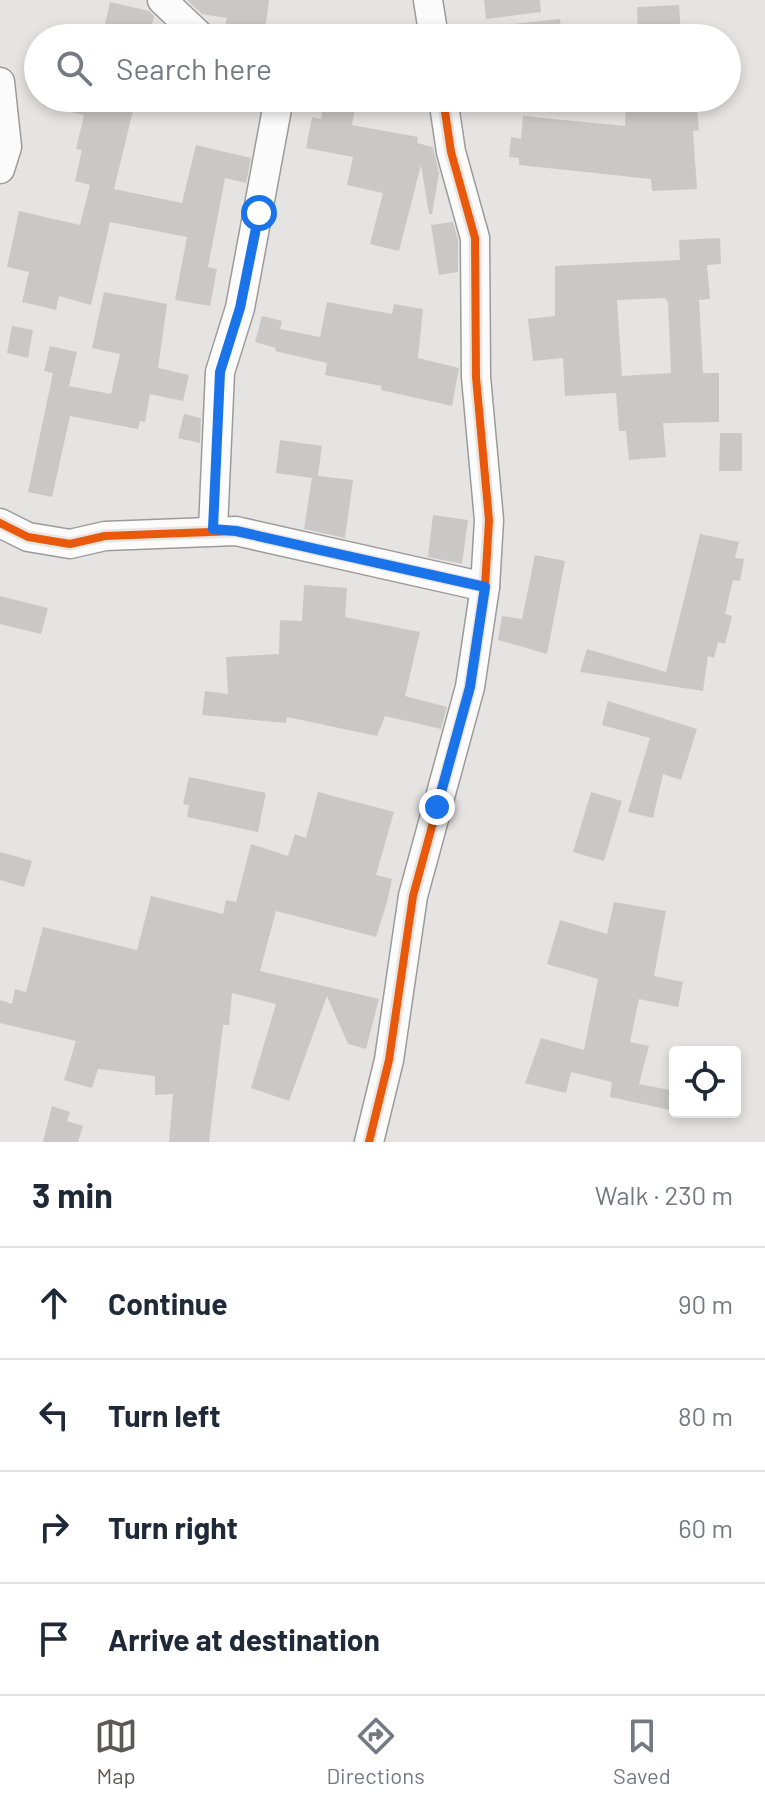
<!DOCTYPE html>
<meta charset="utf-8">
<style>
:root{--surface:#fff;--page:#f6f6f7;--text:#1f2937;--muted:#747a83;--line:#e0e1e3;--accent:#5c5a58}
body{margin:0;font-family:Barlow,sans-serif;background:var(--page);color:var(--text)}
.controls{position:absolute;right:24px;bottom:24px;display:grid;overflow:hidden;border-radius:8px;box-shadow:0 4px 12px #0003}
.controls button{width:72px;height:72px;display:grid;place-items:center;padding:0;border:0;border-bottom:2px solid var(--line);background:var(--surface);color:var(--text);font:40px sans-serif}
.stop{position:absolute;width:24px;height:24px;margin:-18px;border:6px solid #1a73e8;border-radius:50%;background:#fff}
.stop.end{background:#1a73e8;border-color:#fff;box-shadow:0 2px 8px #0008}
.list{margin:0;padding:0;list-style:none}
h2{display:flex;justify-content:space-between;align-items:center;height:104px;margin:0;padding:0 32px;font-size:34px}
h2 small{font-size:26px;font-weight:400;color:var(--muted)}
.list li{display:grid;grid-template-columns:52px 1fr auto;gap:24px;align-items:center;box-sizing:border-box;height:112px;padding:0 32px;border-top:2px solid var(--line)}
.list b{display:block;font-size:30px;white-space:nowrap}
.list em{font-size:26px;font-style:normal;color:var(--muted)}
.icon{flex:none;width:44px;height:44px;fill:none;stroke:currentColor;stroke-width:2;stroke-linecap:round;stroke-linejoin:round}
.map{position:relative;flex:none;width:765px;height:1142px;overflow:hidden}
.search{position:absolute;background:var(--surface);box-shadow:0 4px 12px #0003;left:24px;right:24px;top:24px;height:88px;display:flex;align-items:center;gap:20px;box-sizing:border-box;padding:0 28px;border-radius:44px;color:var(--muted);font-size:30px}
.sheet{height:552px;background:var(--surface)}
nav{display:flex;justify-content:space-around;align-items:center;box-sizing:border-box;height:112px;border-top:2px solid var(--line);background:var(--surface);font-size:22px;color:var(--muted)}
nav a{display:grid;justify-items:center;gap:4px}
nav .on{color:var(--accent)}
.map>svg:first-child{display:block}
.building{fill:#c9c8c6;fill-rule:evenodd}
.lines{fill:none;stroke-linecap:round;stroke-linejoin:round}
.minor-casing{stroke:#9d9b9a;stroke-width:31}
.minor{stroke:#fbfbfb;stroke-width:28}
.cycleway-casing{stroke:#e8e4e0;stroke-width:13}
.cycleway{stroke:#e8590c;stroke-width:8}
.route{stroke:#1a73e8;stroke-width:10}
</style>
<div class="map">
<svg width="765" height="1142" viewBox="0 0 765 1142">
<rect width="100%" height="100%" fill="#e6e4e2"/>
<g class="building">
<polygon points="187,0 269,0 264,38 222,38 227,18 202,14"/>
<polygon points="484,0 540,0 541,12 486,19"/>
<polygon points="110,2 149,11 154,16 149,38 104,28"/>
<polygon points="679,5 681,34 638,36 637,7"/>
<polygon points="560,19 562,38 505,38 504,25"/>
<polygon points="44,98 136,98 114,189 182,203 196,145 251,158 246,183 225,178 208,267 217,269 210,306 175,300 187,237 110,222 91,305 59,296 56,310 22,302 29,272 7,267 19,211 80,225 90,185 75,181 82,150 76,149 84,115 43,105"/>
<polygon points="325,98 357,98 352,125 418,137 417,143 433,147 439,173 432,214 429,214 421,165 399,251 370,244 383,193 347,185 353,157 306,148 312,117 321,119"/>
<polygon points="657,98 696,98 699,130 693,131 697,189 652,191 651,179 519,165 519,158 509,157 511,137 521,139 523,116 625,126 626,105 658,105"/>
<polygon points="453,222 458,240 458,272 439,275 431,225"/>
<path d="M 720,238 L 721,264 L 707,265 L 710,299 L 699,300 L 703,373 L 719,373 L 719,422 L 663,423 L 666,457 L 629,460 L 626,431 L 619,431 L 616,393 L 565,396 L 563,358 L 533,361 L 528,319 L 555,316 L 555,266 L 680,260 L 679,240 ZM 665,298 L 668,302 L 671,373 L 622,376 L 617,300 Z"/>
<polygon points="104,292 167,304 158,368 189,375 183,401 150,394 145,422 140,421 138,429 70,416 52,497 28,492 53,373 44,371 50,346 77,352 69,386 111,394 120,354 92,348"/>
<polygon points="327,302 392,314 394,304 423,309 418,358 459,368 452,406 381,390 382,386 325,375 327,363 275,351 276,348 255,342 262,316 282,321 280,329 320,337"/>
<polygon points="12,326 33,330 28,358 7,353"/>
<polygon points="184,414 201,418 200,443 178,438"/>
<polygon points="720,433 742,433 742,471 719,471"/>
<polygon points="280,440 322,446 318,476 353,480 345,538 304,529 312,478 276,473"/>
<polygon points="433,515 468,520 462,564 428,557"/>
<polygon points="700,534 739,542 735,558 744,559 740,581 733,580 725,614 732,616 725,644 718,642 714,658 708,656 703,691 580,672 587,649 666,672"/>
<polygon points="535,555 565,561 547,654 498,640 502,616 522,619"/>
<polygon points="304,585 347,588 345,617 420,632 405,696 447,707 441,729 385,716 377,736 287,717 286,723 202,715 205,691 228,694 226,657 279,654 280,620 302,621"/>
<polygon points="0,596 48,608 41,634 0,624"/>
<polygon points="608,701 697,729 681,780 663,774 653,818 628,812 650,738 602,725"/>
<polygon points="189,777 266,793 258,832 187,817 189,805 183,804"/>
<polygon points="318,792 394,812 376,875 392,879 387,902 376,937 276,911 260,971 379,999 366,1049 348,1044 327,996 289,1101 251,1088 276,1004 232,993 229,1025 223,1025 209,1142 169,1142 173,1094 155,1095 155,1076 98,1069 92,1088 64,1080 76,1041 0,1023 0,1000 12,1004 15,989 26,992 43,927 137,950 151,896 223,914 226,900 236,902 251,844 288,856 295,834 306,838"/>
<polygon points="591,792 622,801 604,861 573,852"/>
<polygon points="0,852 32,861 24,887 0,880"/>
<polygon points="614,902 666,911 654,976 683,982 678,1007 639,999 630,1042 649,1046 639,1084 675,1091 675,1111 610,1097 612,1082 571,1072 566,1093 525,1083 541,1038 584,1050 598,979 547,964 560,920 607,934"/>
<polygon points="52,1106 70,1112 67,1121 83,1126 78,1142 43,1142"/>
</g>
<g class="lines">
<defs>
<g id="minor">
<polyline points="162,0 202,38"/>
<polyline points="428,0 434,38"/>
<polyline points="0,82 7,147 0,169"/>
<polyline points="0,523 28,537 70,544 105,536 236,531 485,587"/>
<polyline points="213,529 220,372 240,308 279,98"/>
<polyline points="369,1142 389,1060 413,896 470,687 485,587 489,520 476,377 475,238 451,152 443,98"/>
</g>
</defs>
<use href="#minor" class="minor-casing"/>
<use href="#minor" class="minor"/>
<defs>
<g id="cycleway">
<polyline points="0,523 28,537 70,544 105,536 236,531 485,587"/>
<polyline points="369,1142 389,1060 413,896 470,687 485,587 489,520 476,377 475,238 451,152 443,98"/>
</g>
</defs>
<use href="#cycleway" class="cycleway-casing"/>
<use href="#cycleway" class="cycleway"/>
</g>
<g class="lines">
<polyline class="route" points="259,213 240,308 220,372 213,529 236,531 485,587 470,687 437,807"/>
</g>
</svg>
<div class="controls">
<button><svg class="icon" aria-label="locate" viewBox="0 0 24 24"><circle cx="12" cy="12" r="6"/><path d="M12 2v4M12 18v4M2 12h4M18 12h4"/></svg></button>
</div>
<div class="stop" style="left:259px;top:213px"></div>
<div class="stop end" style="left:437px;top:807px"></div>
<div class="search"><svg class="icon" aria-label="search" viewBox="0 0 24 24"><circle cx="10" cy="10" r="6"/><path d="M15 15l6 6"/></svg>Search here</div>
</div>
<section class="sheet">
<h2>3 min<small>Walk · 230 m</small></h2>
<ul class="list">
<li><svg class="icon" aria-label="ahead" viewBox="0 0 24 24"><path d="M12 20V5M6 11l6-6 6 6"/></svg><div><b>Continue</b></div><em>90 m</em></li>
<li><svg class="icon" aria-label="left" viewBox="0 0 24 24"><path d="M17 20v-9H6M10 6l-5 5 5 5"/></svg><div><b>Turn left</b></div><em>80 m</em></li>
<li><svg class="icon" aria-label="right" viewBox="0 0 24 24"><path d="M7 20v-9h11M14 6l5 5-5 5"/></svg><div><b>Turn right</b></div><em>60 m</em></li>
<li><svg class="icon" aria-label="arrive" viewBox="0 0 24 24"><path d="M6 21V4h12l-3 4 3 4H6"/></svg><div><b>Arrive at destination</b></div></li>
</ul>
</section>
<nav>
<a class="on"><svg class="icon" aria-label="map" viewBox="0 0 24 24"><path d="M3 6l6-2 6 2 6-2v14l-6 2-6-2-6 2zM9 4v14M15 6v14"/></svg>Map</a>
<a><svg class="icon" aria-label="directions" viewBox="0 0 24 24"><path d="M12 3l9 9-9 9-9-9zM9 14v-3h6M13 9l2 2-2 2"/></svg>Directions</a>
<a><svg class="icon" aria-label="saved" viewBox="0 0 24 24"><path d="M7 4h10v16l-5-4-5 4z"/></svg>Saved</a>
</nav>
